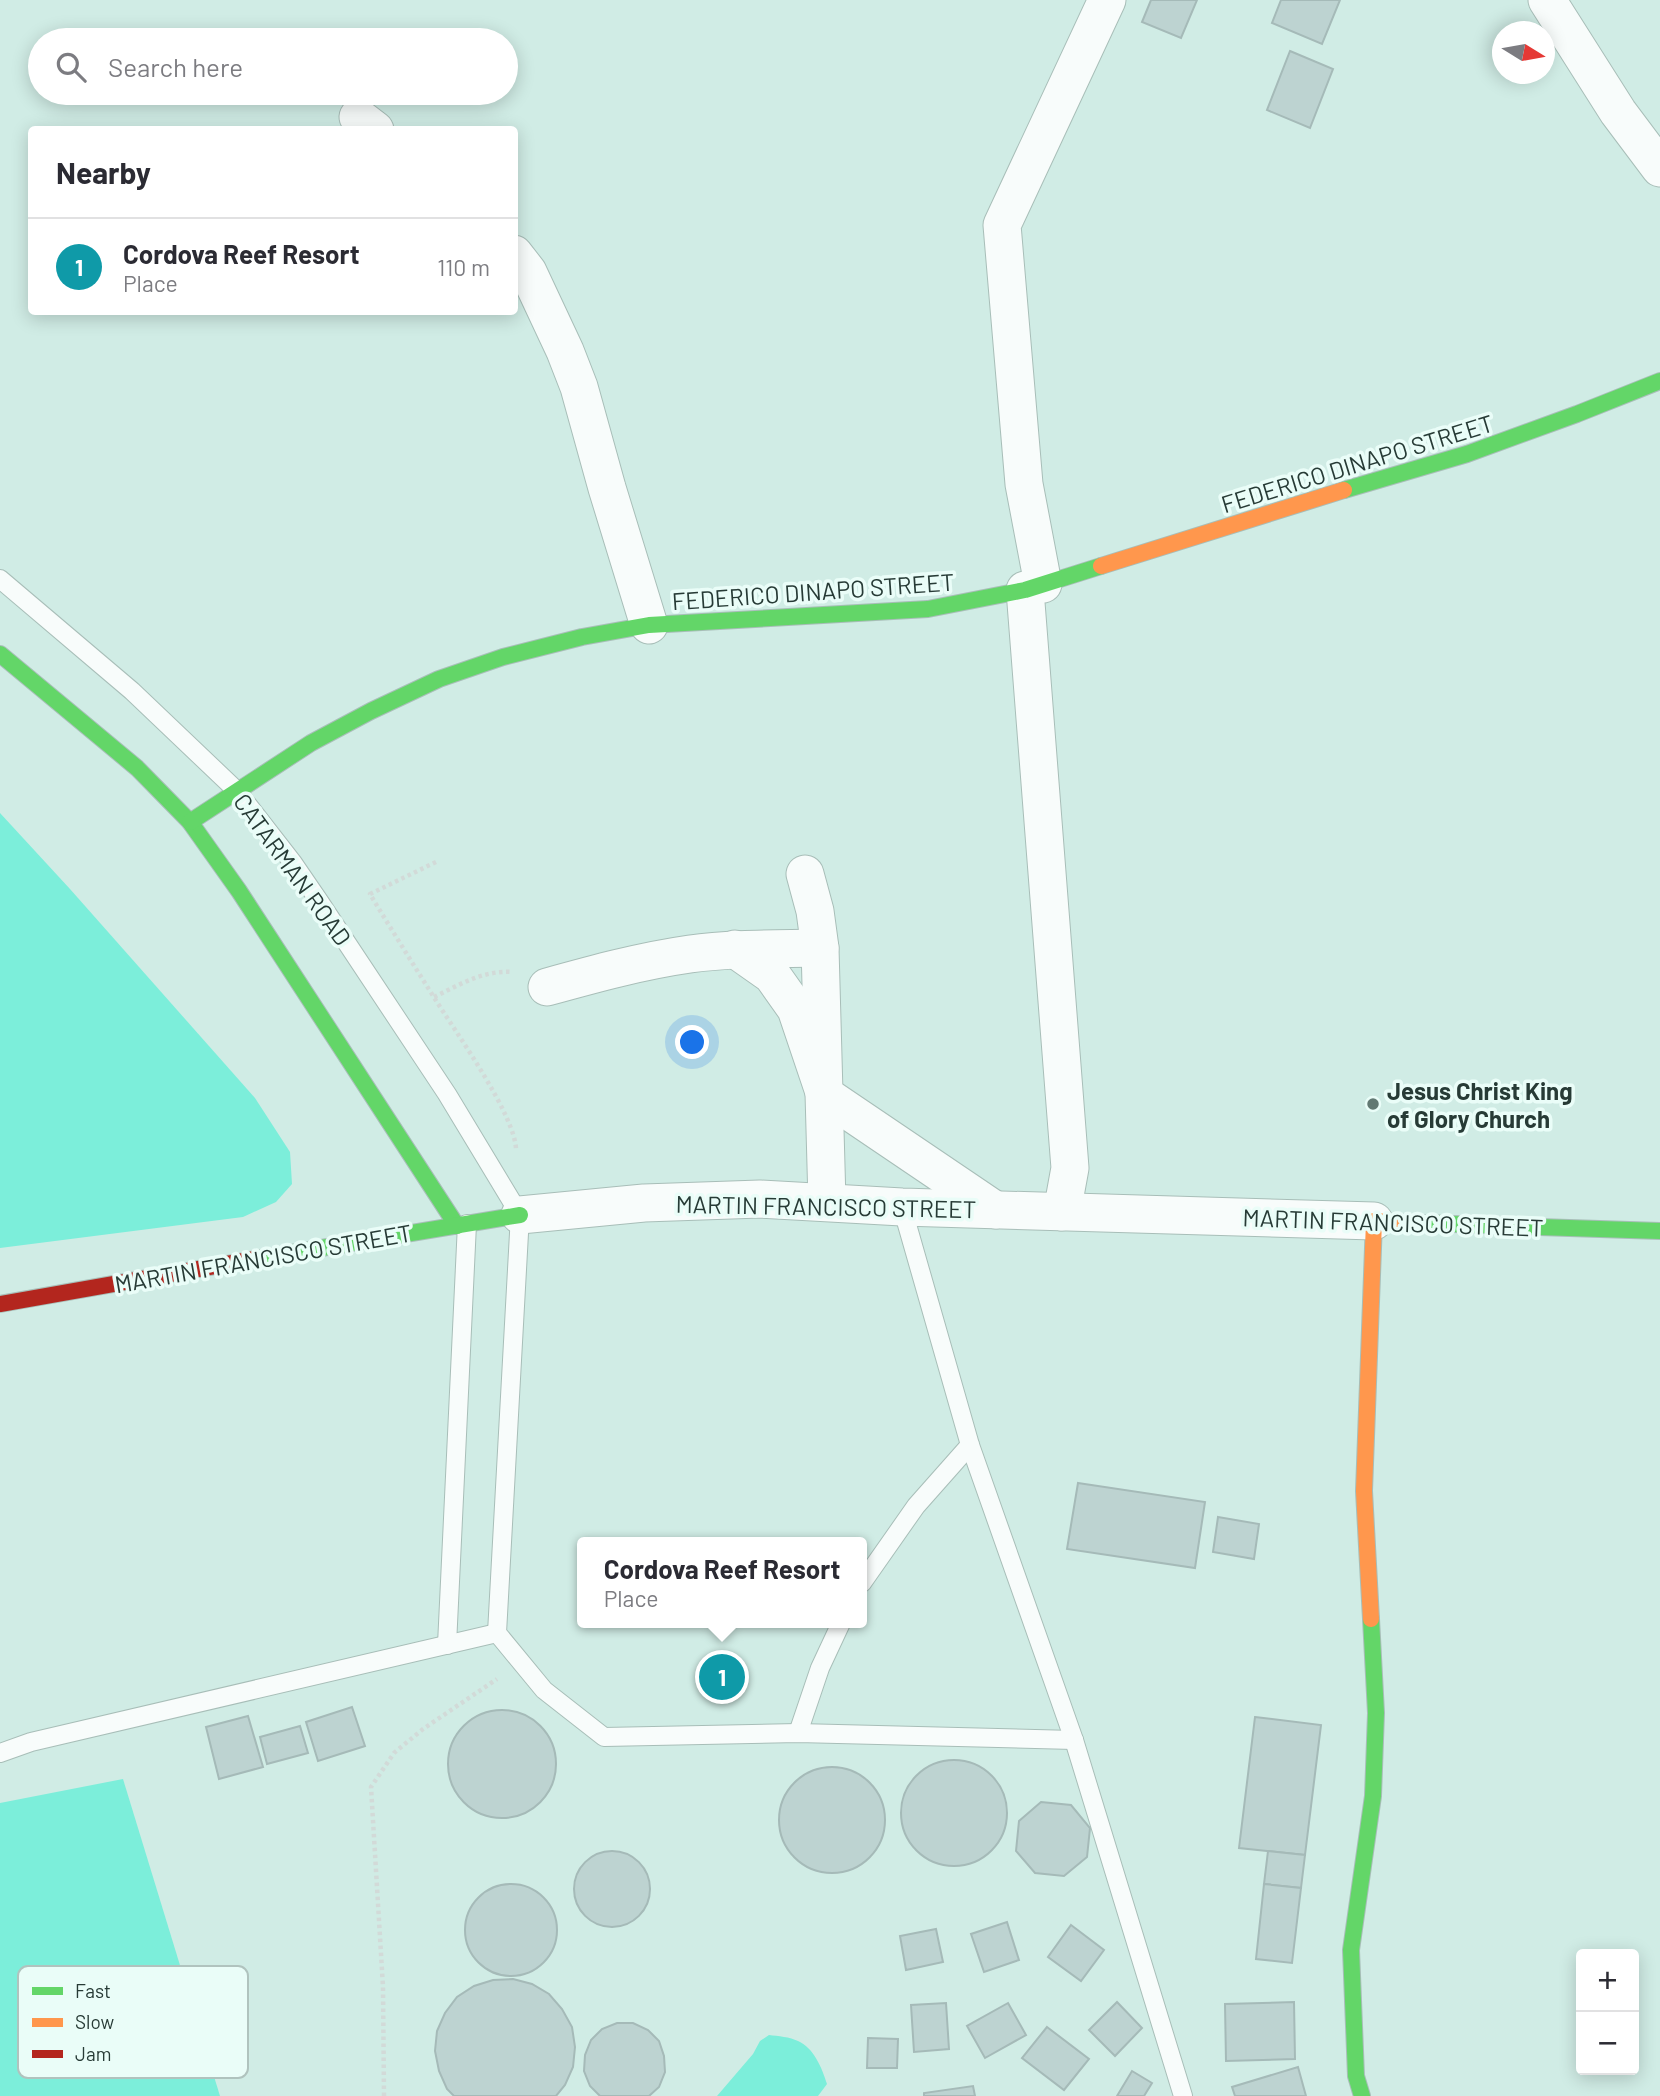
<!DOCTYPE html>
<meta charset="utf-8">
<style>
:root{--surface:#fff;--page:#f2f2f3;--text:#2b2b33;--muted:#7c7c81;--line:#e1e1e2;--accent:#7c3aed}
body{margin:0;font-family:Barlow,sans-serif;background:var(--page);color:var(--text)}
.controls{position:absolute;right:21px;bottom:21px;display:grid;overflow:hidden;border-radius:7px;box-shadow:0 4px 18px #0003}
.controls button{width:63px;height:63px;display:grid;place-items:center;padding:0;border:0;border-bottom:2px solid var(--line);background:var(--surface);color:var(--text);font:35px sans-serif}
.compass{position:absolute;left:1492px;top:21px;width:63px;height:63px;border-radius:50%;background:var(--surface);box-shadow:0 4px 18px #0003;rotate:101deg}
.you{position:absolute;left:693px;top:1043px;width:24px;height:24px;margin:-18px;border:5px solid #fff;border-radius:50%;background:#1a73e8;box-shadow:0 0 0 10px #1a73e833}
.badge{display:grid;place-items:center;width:46px;height:46px;border-radius:50%;background:var(--accent);color:#fff;font-size:23px;font-weight:700}
.pin{position:absolute;translate:-50% -50%;border:4px solid #fff;box-shadow:0 2px 7px #0006}
.popup{position:absolute;left:577px;top:1537px;width:290px;height:91px;box-sizing:border-box;display:grid;place-content:center;border-radius:7px;background:var(--surface);filter:drop-shadow(0 2px 5px #0005);font-size:23px;white-space:nowrap;color:var(--muted)}
.popup b{font-size:26px;color:var(--text)}
.popup::after{content:'';position:absolute;left:50%;top:100%;margin-left:-14px;border:14px solid transparent;border-top-color:var(--surface)}
.list{margin:0;padding:0;list-style:none}
h2{display:flex;justify-content:space-between;align-items:center;height:91px;margin:0;padding:0 28px;font-size:30px}
h2 small{font-size:23px;font-weight:400;color:var(--muted)}
.list li{display:grid;grid-template-columns:46px 1fr auto;gap:21px;align-items:center;box-sizing:border-box;height:98px;padding:0 28px;border-top:2px solid var(--line)}
.list b{display:block;font-size:26px;white-space:nowrap}
.list p{margin:0;font-size:23px;white-space:nowrap;color:var(--muted)}
.list em{font-size:23px;font-style:normal;color:var(--muted)}
.icon{flex:none;width:38px;height:38px;fill:none;stroke:currentColor;stroke-width:2;stroke-linecap:round;stroke-linejoin:round}
.map{position:relative;flex:none;width:1660px;height:2096px;overflow:hidden}
.search{position:absolute;background:var(--surface);box-shadow:0 4px 18px #0003;left:28px;top:28px;width:490px;height:77px;display:flex;align-items:center;gap:18px;box-sizing:border-box;padding:0 24px;border-radius:38px;color:var(--muted);font-size:26px}
.panel{position:absolute;background:var(--surface);box-shadow:0 4px 18px #0003;left:28px;top:126px;width:490px;height:189px;border-radius:7px}
.map>svg:first-child{display:block}
.water{fill:#7ceeda}
.building{fill:#bdd3d1;stroke:#a5bab8;stroke-width:2}
.lines{fill:none;stroke-linecap:round;stroke-linejoin:round}
.lane-casing{stroke:#a8beb8;stroke-width:20}
.street-casing{stroke:#a8beb8;stroke-width:39}
.fast-casing{stroke:#a8beb8;stroke-width:18}
.slow-casing{stroke:#a8beb8;stroke-width:18}
.jam-casing{stroke:#a8beb8;stroke-width:18}
.path{stroke:#d2dad8;stroke-width:4.5;stroke-dasharray:3.5 3.5;stroke-linecap:butt}
.lane{stroke:#f8fcfb;stroke-width:18}
.street{stroke:#f8fcfb;stroke-width:37}
.fast{stroke:#63d668;stroke-width:16}
.slow{stroke:#ff974d;stroke-width:16}
.jam{stroke:#b3261e;stroke-width:16}
.poi-dot{fill:#627973;stroke:#eafdf8;stroke-width:2.5}
.labels{text-anchor:middle;dominant-baseline:central;stroke-width:7;stroke-linejoin:round;paint-order:stroke}
.street-label{font-size:24px;fill:#273b36;stroke:#eafdf8}
.poi-label{font-size:24px;font-weight:bold;fill:#273b36;stroke:#eafdf8;text-anchor:start}
.key{fill:#eafdf8;stroke:#b0c3be;stroke-width:2}
.key-label{font-size:19px;fill:#273b36}
</style>
<div class="map">
<svg width="1660" height="2096" viewBox="0 0 1660 2096">
<rect width="100%" height="100%" fill="#d0ece5"/>
<g class="water">
<polygon points="0,813 70,889 255,1098 290,1152 292,1184 276,1202 243,1217 0,1248"/>
<polygon points="123,1779 220,2096 0,2096 0,1803"/>
<path d="M 769,2035 C 778,2036 790,2037 798,2041 C 814,2048 822,2068 827,2084 L 818,2096 L 717,2096 L 753,2054 L 760,2041 Z"/>
</g>
<g class="building">
<polygon points="1151,0 1197,0 1181,38 1142,22"/>
<polygon points="1281,0 1340,0 1322,44 1272,23"/>
<polygon points="1290,51 1333,69 1310,128 1267,110"/>
<polygon points="1078,1483 1205,1502 1195,1568 1067,1549"/>
<polygon points="1218,1517 1259,1524 1254,1559 1213,1552"/>
<polygon points="352,1707 365,1746 318,1761 306,1722"/>
<circle cx="502" cy="1764" r="54"/>
<polygon points="248,1716 263,1767 219,1779 206,1727"/>
<polygon points="1255,1717 1321,1725 1305,1855 1239,1848"/>
<polygon points="300,1726 308,1753 267,1764 260,1737"/>
<circle cx="954" cy="1813" r="53"/>
<circle cx="832" cy="1820" r="53"/>
<polygon points="1041,1802 1071,1805 1090,1828 1087,1857 1064,1876 1035,1873 1016,1851 1019,1821"/>
<polygon points="1268,1851 1305,1855 1301,1888 1264,1884"/>
<circle cx="612" cy="1889" r="38"/>
<circle cx="511" cy="1930" r="46"/>
<polygon points="1264,1884 1301,1888 1292,1963 1256,1959"/>
<polygon points="1007,1922 1019,1960 984,1972 971,1934"/>
<polygon points="1071,1925 1104,1950 1081,1981 1048,1957"/>
<polygon points="936,1929 943,1962 906,1970 900,1936"/>
<polygon points="513,1979 532,1984 549,1994 562,2009 572,2027 575,2047 573,2067 565,2085 556,2096 454,2096 447,2089 439,2071 435,2051 437,2031 445,2013 457,1997 474,1986 493,1980"/>
<polygon points="1117,2002 1142,2028 1115,2056 1089,2030"/>
<polygon points="1294,2002 1295,2059 1226,2061 1225,2004"/>
<polygon points="946,2003 949,2049 914,2052 911,2005"/>
<polygon points="1008,2003 1026,2035 985,2058 967,2026"/>
<polygon points="617,2023 633,2023 648,2030 659,2041 664,2056 665,2072 659,2087 649,2096 600,2096 590,2086 584,2071 585,2055 591,2040 602,2029"/>
<polygon points="1047,2027 1089,2059 1064,2090 1022,2058"/>
<polygon points="868,2038 898,2039 897,2068 867,2068"/>
<polygon points="1298,2067 1306,2096 1235,2096 1232,2087"/>
<polygon points="1132,2071 1152,2083 1144,2096 1117,2096"/>
<polygon points="973,2086 975,2096 924,2096 924,2093"/>
</g>
<g class="lines">
<defs>
<g id="lane">
<polyline points="0,579 132,691 237,791 293,863 319,901 447,1094 520,1215 497,1633 544,1690 604,1737 798,1733 1074,1740"/>
<polyline points="902,1207 970,1445 1074,1740 1183,2096"/>
<polyline points="862,1583 916,1506 970,1445"/>
<polyline points="447,1645 467,1224"/>
<polyline points="798,1733 820,1668 841,1623"/>
<polyline points="0,1753 31,1742 497,1633"/>
</g>
<g id="street">
<polyline points="1547,0 1618,112 1660,168"/>
<polyline points="358,117 375,130"/>
<polyline points="514,254 528,272 565,351 579,387 607,488 649,625"/>
<polyline points="1043,584 1024,484 1002,225 1107,0"/>
<polyline points="1025,590 1070,1168 1062,1212"/>
<polyline points="805,874 815,911 820,948 827,1202"/>
<polyline points="735,949 772,975 796,1009 825,1095 995,1210"/>
<path d="M 547,987 C 594,974 641,961 690,954 C 733,948 776,949 820,948"/>
<polyline points="520,1215 644,1203 760,1199 902,1207 1374,1221"/>
</g>
<g id="fast">
<polyline points="1344,490 1467,454 1577,414 1660,381"/>
<polyline points="0,654 137,768 190,822 239,891 457,1226"/>
<polyline points="190,822 311,743 371,711 439,679 503,657 582,637 649,625 928,609 1025,590 1101,566"/>
<polyline points="1394,1222 1660,1231"/>
<polyline points="255,1259 520,1215"/>
<polyline points="1362,2096 1356,2076 1351,1950 1373,1796 1376,1713 1371,1619"/>
</g>
<g id="slow">
<polyline points="1101,566 1344,490"/>
<polyline points="1371,1619 1364,1491 1374,1221 1394,1222"/>
</g>
<polyline id="jam" points="0,1304 255,1259"/>
</defs>
<use href="#lane" class="lane-casing"/>
<use href="#street" class="street-casing"/>
<use href="#fast" class="fast-casing"/>
<use href="#slow" class="slow-casing"/>
<use href="#jam" class="jam-casing"/>
<g class="path">
<path d="M 436,862 L 370,894 C 391,929 413,964 435,999 C 455,1031 516,1116 516,1150"/>
<path d="M 434,997 C 459,985 483,970 512,972"/>
<polyline points="384,2096 383,1987 371,1787 394,1753 423,1729 497,1679"/>
</g>
<use href="#lane" class="lane"/>
<use href="#street" class="street"/>
<use href="#fast" class="fast"/>
<use href="#slow" class="slow"/>
<use href="#jam" class="jam"/>
</g>
<circle class="poi-dot" cx="1373" cy="1104" r="7"/>
<g class="labels">
<g class="street-label">
<text transform="translate(1357 463) rotate(-17)">FEDERICO DINAPO STREET</text>
<text transform="translate(813 591) rotate(-4)">FEDERICO DINAPO STREET</text>
<text transform="translate(293 869) rotate(54)">CATARMAN ROAD</text>
<text transform="translate(826 1206) rotate(1)">MARTIN FRANCISCO STREET</text>
<text transform="translate(1393 1222) rotate(2)">MARTIN FRANCISCO STREET</text>
<text transform="translate(263 1258) rotate(-10)">MARTIN FRANCISCO STREET</text>
</g>
<g class="poi-label">
<text x="1387" y="1090">Jesus Christ King<tspan x="1387" dy="28">of Glory Church</tspan></text>
</g>
</g>
<rect x="18" y="1966" width="230" height="112" rx="10" class="key"/>
<rect x="32" y="1987" width="31" height="8" fill="#63d668"/>
<rect x="32" y="2018" width="31" height="9" fill="#ff974d"/>
<rect x="32" y="2050" width="31" height="8" fill="#b3261e"/>
<g class="key-label">
<text x="75" y="1998">Fast</text>
<text x="75" y="2029">Slow</text>
<text x="75" y="2061">Jam</text>
</g>
</svg>
<div class="controls">
<button>+</button>
<button>−</button>
</div>
<svg class="compass" viewBox="-18 -18 36 36"><path d="M0-13l5 13h-10z" fill="#e53935"/><path d="M0 13l5-13h-10z" fill="#7c7c81"/></svg>
<div class="you"></div>
<div class="pin badge" style="left:722px;top:1677px;background:#0f9aa8">1</div>
<div class="popup"><b>Cordova Reef Resort</b>Place</div>
<div class="search"><svg class="icon" aria-label="search" viewBox="0 0 24 24"><circle cx="10" cy="10" r="6"/><path d="M15 15l6 6"/></svg>Search here</div>
<section class="panel">
<h2>Nearby<small></small></h2>
<ul class="list">
<li><span class="badge" style="background:#0f9aa8">1</span><div><b>Cordova Reef Resort</b><p>Place</p></div><em>110 m</em></li>
</ul>
</section>
</div>
